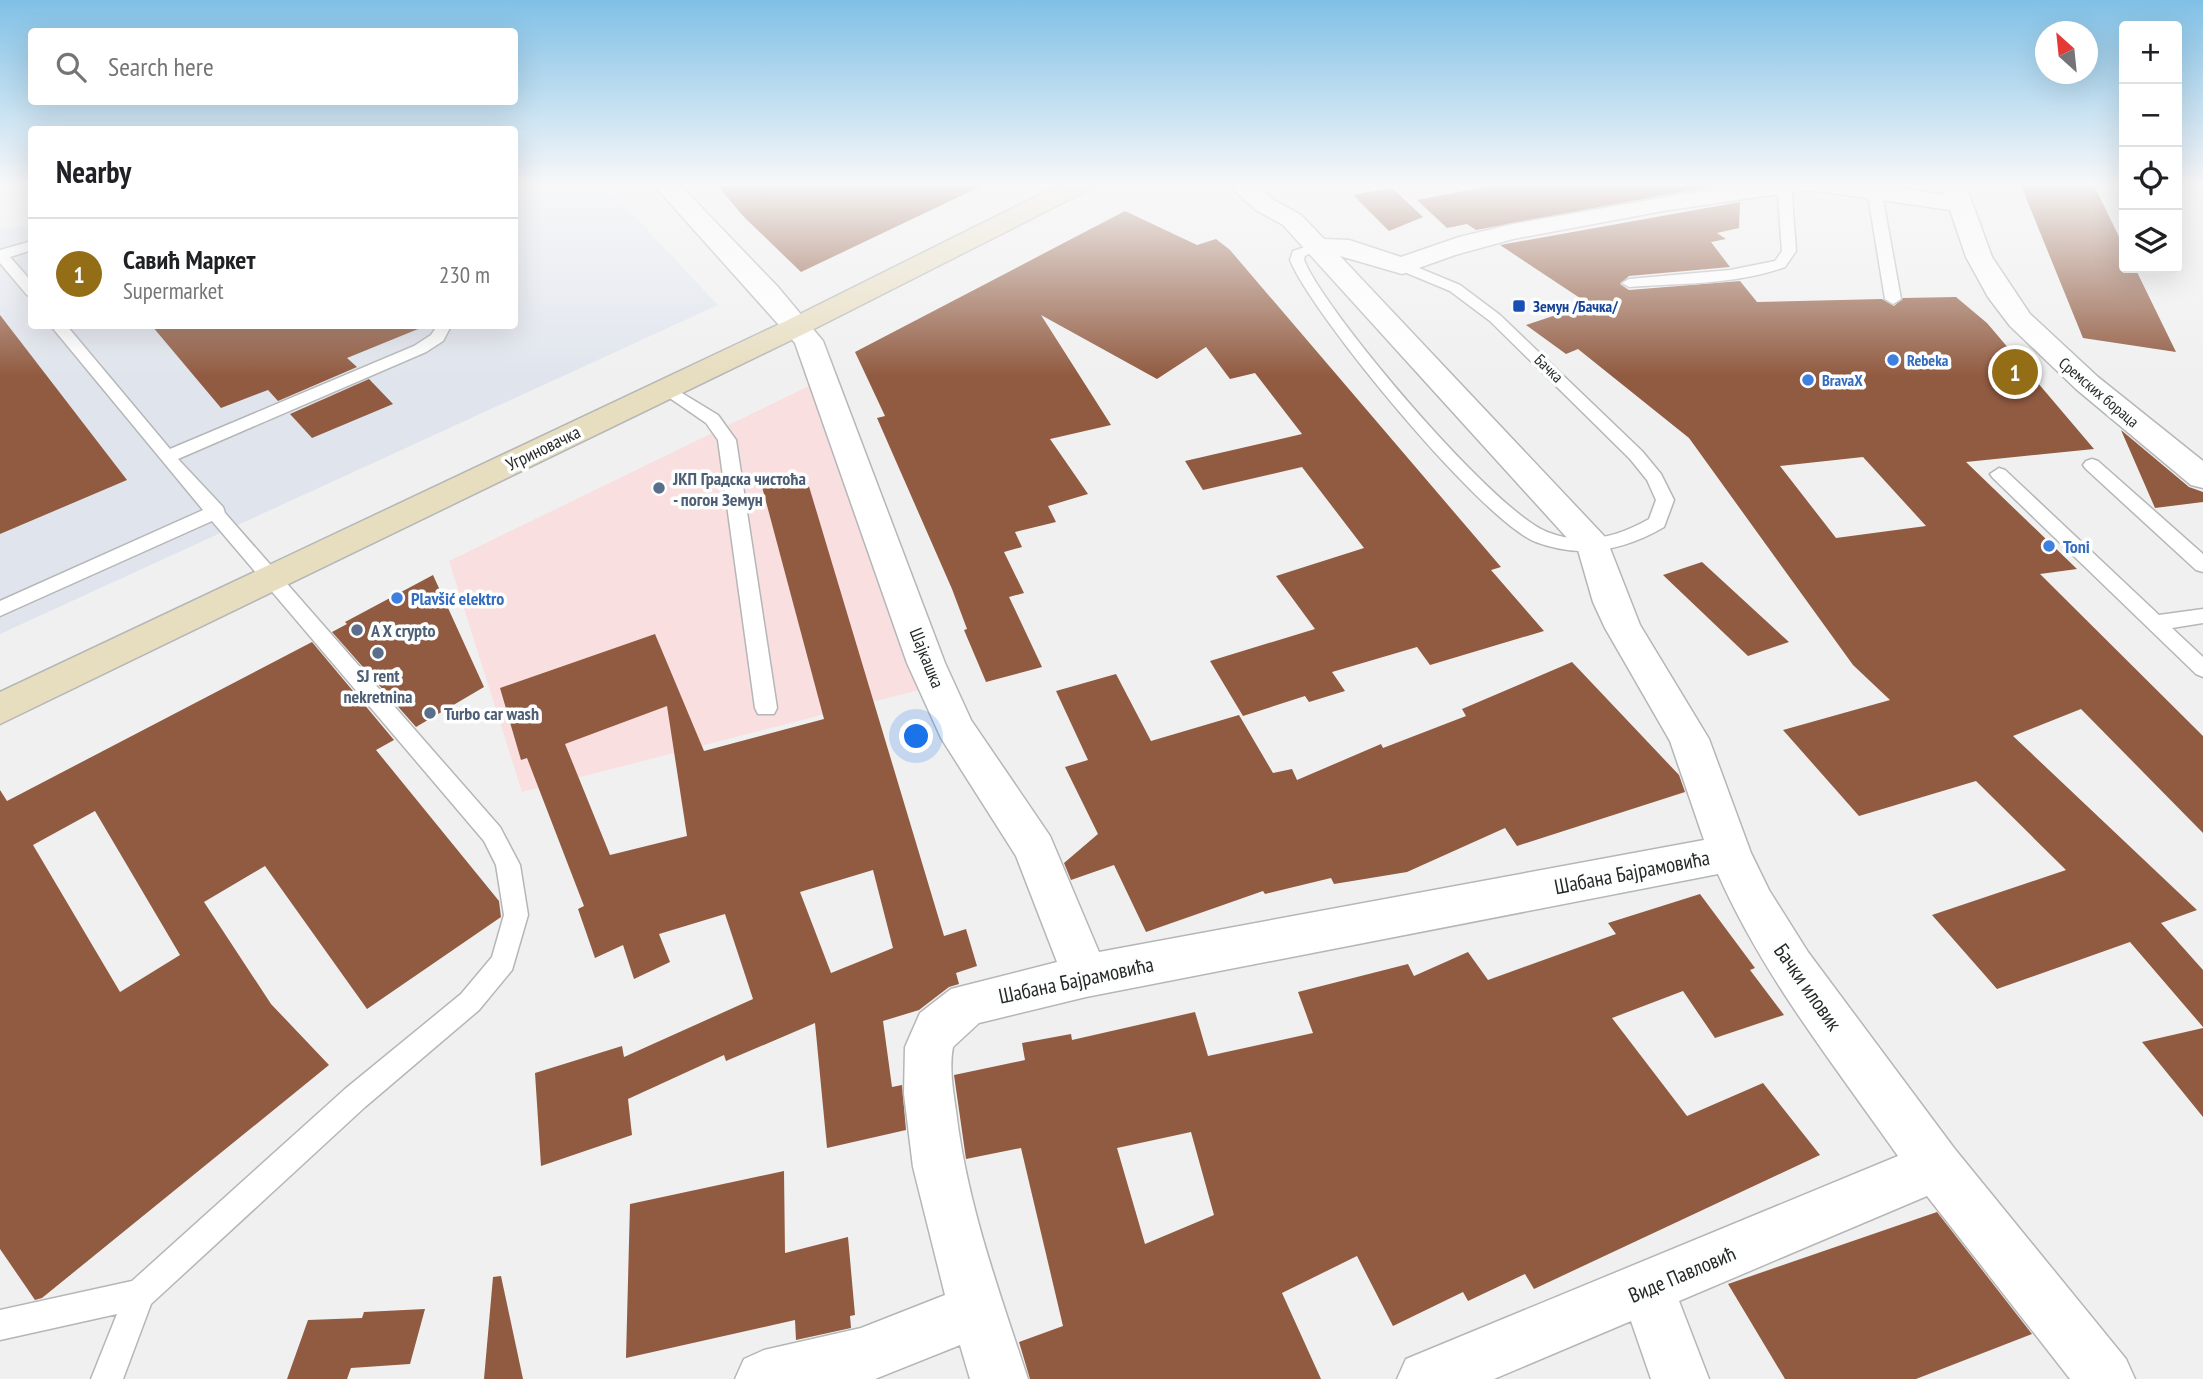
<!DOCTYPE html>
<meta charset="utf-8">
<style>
:root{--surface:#fff;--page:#f6f6f6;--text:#202124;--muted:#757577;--line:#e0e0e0;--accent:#946d17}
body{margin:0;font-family:"PT Sans Narrow",sans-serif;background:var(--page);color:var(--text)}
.controls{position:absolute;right:21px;top:21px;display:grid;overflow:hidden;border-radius:7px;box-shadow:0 7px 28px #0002}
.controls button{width:63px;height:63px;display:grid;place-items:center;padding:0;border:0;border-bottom:2px solid var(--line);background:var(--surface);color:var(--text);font:35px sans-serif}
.compass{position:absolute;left:2035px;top:21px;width:63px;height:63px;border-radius:50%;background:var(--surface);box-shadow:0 7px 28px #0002;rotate:333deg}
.you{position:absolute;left:917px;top:737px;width:24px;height:24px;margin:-18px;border:5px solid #fff;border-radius:50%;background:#1a73e8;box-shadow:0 0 0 10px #1a73e833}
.badge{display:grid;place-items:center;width:46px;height:46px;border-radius:50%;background:var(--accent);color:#fff;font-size:23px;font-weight:700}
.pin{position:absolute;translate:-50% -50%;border:4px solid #fff;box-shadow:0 2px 7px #0006}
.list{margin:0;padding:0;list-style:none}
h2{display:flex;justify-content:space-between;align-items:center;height:91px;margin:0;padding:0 28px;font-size:30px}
h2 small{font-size:23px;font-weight:400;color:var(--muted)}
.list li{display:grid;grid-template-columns:46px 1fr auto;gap:21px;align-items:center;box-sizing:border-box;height:112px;padding:0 28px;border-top:2px solid var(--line)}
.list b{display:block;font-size:26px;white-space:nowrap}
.list p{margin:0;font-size:23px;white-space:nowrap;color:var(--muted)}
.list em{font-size:23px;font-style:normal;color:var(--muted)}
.icon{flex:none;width:38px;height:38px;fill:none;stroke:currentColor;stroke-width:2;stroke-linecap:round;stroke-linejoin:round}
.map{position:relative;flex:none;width:2203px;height:1379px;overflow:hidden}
.search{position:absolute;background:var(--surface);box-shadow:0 7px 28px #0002;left:28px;top:28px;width:490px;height:77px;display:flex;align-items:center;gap:18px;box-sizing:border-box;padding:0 24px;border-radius:7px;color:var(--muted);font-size:26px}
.panel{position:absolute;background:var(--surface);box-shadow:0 7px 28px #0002;left:28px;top:126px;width:490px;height:203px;border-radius:7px}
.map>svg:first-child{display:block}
.built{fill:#e0e5ed}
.industrial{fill:#fadfe1}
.building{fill:#915b41;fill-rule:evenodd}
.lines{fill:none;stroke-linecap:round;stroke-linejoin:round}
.service-casing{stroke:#b5b6b7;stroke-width:3}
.minor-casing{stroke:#b5b6b7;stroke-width:3}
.secondary-casing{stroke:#b5b6b7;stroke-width:3}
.service{fill:#fff;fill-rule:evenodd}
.minor{fill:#fff;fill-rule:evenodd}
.secondary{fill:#e7ddbf;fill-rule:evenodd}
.transit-dot{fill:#1a4fb4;stroke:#fdfefe;stroke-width:2.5}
.shop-dot{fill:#3f7fe0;stroke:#fdfefe;stroke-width:2.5}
.service-dot{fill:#5c6f8a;stroke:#fdfefe;stroke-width:2.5}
.labels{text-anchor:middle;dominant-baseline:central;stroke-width:7;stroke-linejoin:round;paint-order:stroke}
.far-transit-label{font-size:16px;font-weight:bold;fill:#164399;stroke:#fdfefe;text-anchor:start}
.far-shop-label{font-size:16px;font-weight:bold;fill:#366cbe;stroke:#fdfefe;text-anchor:start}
.far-street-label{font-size:16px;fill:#282828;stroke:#fdfefe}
.street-label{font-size:18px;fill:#282828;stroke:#fdfefe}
.service-label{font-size:18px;font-weight:bold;fill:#4e5e75;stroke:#fdfefe;text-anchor:start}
.shop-label{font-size:18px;font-weight:bold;fill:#366cbe;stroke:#fdfefe;text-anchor:start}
.near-street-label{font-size:21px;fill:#282828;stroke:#fdfefe}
</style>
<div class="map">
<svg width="2203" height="1379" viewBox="0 0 2203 1379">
<rect width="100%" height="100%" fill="#f0f0f1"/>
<polygon class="built" points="604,184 718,305 0,634 0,228 31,226 32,326 514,326 515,190"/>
<polygon class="industrial" points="813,384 923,689 522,792 449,561"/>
<g class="building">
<polygon points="715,183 988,183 801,272 744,217"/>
<polygon points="1506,183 1729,183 1476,230 1467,224 1447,228 1417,200"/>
<polygon points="2020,183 2093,183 2124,247 2124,268 2135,268 2176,352 2083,338"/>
<polygon points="1392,188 1423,217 1389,231 1353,195"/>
<path d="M 1740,202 L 1739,228 L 1717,233 L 1726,239 L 1711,242 L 1730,267 L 1629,276 L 1620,284 L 1629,290 L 1740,281 L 1757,302 L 1882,299 L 1894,306 L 1903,298 L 1956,297 L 1987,323 L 2094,449 L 1966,462 L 2077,569 L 2040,574 L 2203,736 L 2203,833 L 2081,709 L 2013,736 L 2197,910 L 2161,923 L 2203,970 L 2203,1027 L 2130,942 L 1997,989 L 1932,915 L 2066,870 L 1976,781 L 1859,816 L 1783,730 L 1890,700 L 1853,665 L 1689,438 L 1578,349 L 1566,354 L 1526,325 L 1589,304 L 1500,245 ZM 1863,457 L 1926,526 L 1836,538 L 1780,466 Z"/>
<polygon points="1125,211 1197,245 1216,239 1230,250 1501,567 1491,570 1544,631 1430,665 1417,647 1332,672 1345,691 1309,702 1305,696 1243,716 1210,661 1315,629 1276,576 1364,548 1302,467 1203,490 1185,461 1302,434 1255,373 1230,379 1206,347 1157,379 1041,315 1111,425 1050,439 1088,494 1048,506 1056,522 1015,532 1022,547 1004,552 1024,593 1009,597 1042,667 986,682 964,630 967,629 952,589 877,418 885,416 855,352"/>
<polygon points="0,315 127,480 0,534"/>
<polygon points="152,326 422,326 423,327 347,358 357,367 278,401 268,390 221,408"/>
<polygon points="369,379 393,404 312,438 290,414"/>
<polygon points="2121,430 2189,487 2203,492 2203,502 2155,508"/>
<path d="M 805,473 L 944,936 L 966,929 L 977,966 L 956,973 L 959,984 L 949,987 L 919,1010 L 883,1021 L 892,1087 L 902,1085 L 906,1130 L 827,1148 L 815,1023 L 726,1061 L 724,1055 L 628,1099 L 632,1135 L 541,1166 L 535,1073 L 622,1046 L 624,1057 L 753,999 L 725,914 L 659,934 L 670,962 L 634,979 L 623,945 L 595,958 L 578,909 L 584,906 L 527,758 L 521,760 L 500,688 L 655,634 L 704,751 L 824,719 L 761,483 ZM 667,706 L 687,836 L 610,855 L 565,744 ZM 873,870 L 893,948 L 831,973 L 800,892 Z"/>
<polygon points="1702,562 1789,642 1748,656 1663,575"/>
<polygon points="433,575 484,687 416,727 332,632 347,624 345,622"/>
<path d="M 312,642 L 394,740 L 376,750 L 499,901 L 501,917 L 367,1009 L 265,866 L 204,902 L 271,1004 L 329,1065 L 42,1298 L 35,1300 L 0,1249 L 0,790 L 7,801 ZM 95,811 L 180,955 L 120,992 L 33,845 Z"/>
<polygon points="1572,662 1679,775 1685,792 1517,846 1505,828 1407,872 1334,884 1331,878 1265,894 1263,891 1146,932 1114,865 1071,880 1064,863 1098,834 1065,767 1088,760 1056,691 1116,674 1151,741 1239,715 1273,773 1292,769 1297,780 1381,744 1383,748 1466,716 1462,709"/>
<path d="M 1700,894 L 1755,968 L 1750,970 L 1784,1015 L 1715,1038 L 1683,991 L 1612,1018 L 1687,1116 L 1763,1083 L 1820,1155 L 1534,1289 L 1525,1274 L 1468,1301 L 1463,1292 L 1393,1326 L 1357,1256 L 1282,1293 L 1321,1379 L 1030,1379 L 1019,1342 L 1063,1326 L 1021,1148 L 966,1159 L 954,1075 L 1025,1060 L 1022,1043 L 1071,1034 L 1072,1040 L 1195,1012 L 1208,1056 L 1313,1033 L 1298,992 L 1408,964 L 1414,976 L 1468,952 L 1488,980 L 1616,934 L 1608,923 ZM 1191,1132 L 1214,1215 L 1145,1244 L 1117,1148 Z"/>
<polygon points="2203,1028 2203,1117 2142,1042"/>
<polygon points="784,1171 785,1253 848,1237 855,1315 850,1316 851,1328 796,1340 795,1320 626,1358 630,1204"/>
<polygon points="1937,1212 2032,1334 1916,1379 1785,1379 1728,1284"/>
<polygon points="501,1276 523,1379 484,1379 493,1277"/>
<polygon points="425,1309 410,1364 351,1368 347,1379 287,1379 308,1320 362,1318 364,1312"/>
</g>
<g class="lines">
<defs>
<g id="service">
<path d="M 1777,183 L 1791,183 L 1796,251 L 1785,267 C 1736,285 1681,283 1629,287 L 1622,283 L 1629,279 L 1730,270 L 1775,261 L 1782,251 Z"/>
<polygon points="1866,183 1880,183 1901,299 1893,304 1885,299"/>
<polygon points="32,241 32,250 10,257 32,282 32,296 27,295 0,263 0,250"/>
<path d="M 1317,243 L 1324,247 L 1305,256 L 1304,260 C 1326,314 1494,511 1547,532 C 1582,546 1618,537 1649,519 L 1656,500 L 1647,480 L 1630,459 L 1490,321 L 1450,291 L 1397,269 L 1397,263 L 1407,263 L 1460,285 L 1500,315 L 1642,451 L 1661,474 L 1674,500 L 1664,527 C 1623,551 1581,559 1536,542 C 1483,522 1312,315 1290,260 L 1293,251 Z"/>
<polygon points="51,326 67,326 170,449 414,346 431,335 437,326 451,326 443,341 426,352 178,459 223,507 225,513 500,827 520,865 528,915 512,970 479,1010 365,1107 151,1304 123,1379 91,1379 117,1314 0,1340 0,1310 132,1281 345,1089 461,994 492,957 504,915 496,865 484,841 212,521 0,616 0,601 203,510"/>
<polygon points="667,384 718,415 736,440 777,708 774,714 758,714 755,708 718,440 706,423 661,392 661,386"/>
<polygon points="2092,459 2098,461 2203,554 2203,572 2196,570 2086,469 2083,465 2086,461"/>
<polygon points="1999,468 2005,470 2159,615 2203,609 2203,623 2172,628 2203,657 2203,677 2196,674 1993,478 1990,474"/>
</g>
<path id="minor" d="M 652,183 L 678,183 L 778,287 L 823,341 L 945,663 L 971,720 L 1050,836 L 1099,952 L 1704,840 L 1670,741 L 1605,628 L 1593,602 L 1578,550 L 1283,225 L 1256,210 L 1226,183 L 1254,183 L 1274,200 L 1301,215 L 1324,239 L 1349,240 L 1401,257 L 1459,237 L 1513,224 L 1747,183 L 1866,183 L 1945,195 L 1941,183 L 1965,183 L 1992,257 L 2030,314 L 2098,377 L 2203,461 L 2203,488 L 2191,485 L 2076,389 L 2010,326 L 1988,297 L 1966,257 L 1950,210 L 1818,191 L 1798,191 L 1663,211 L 1513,239 L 1455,255 L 1402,274 L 1340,256 L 1606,538 L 1640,625 L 1709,739 L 1751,853 L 1769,890 L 1808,952 L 1954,1148 L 2126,1359 L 2135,1379 L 2070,1379 L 1927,1196 L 1679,1301 L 1709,1379 L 1651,1379 L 1631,1321 L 1494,1379 L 1397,1379 L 1406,1359 L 1898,1156 C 1834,1065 1763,976 1718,874 L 1086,997 L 979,1023 L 953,1047 C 949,1068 953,1090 956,1111 C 967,1204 999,1291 1028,1379 L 970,1379 L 960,1345 L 875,1379 L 735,1379 L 744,1359 L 764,1350 L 861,1328 L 945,1295 L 913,1167 L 904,1094 L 905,1047 L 920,1013 L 951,989 L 1057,962 L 1016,856 L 941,738 L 907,663 L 795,343 Z"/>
<polygon id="secondary" points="1063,183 1095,183 1092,188 808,332 0,724 0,692 788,320"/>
</defs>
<use href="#service" class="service-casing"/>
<use href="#minor" class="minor-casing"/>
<use href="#secondary" class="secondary-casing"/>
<use href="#service" class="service"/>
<use href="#minor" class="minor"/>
<use href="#secondary" class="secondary"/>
</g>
<linearGradient id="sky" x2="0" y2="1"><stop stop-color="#80c0e6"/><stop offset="0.49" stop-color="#f8f8f9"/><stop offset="1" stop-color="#f8f8f9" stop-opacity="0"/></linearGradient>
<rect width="2203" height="376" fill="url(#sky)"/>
<rect class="transit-dot" x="1512" y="299" width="14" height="14" rx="3.5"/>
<g class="shop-dot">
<circle cx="1893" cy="360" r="7"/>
<circle cx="1808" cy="380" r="7"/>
<circle cx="2049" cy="546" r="7"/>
<circle cx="397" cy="598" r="7"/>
</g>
<g class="service-dot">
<circle cx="659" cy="488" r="7"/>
<circle cx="357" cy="630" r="7"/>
<circle cx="378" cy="653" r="7"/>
<circle cx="430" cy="713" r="7"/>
</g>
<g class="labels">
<g class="far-transit-label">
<text x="1533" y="306">Земун /Бачка/</text>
</g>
<g class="far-shop-label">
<text x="1907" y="360">Rebeka</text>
<text x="1822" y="380">BravaX</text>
</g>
<g class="far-street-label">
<text transform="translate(1549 368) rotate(44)">Бачка</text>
<text transform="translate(2099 392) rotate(40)">Сремских бораца</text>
</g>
<g class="street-label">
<text transform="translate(543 448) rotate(-26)">Угриновачка</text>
<text transform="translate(927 658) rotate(68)">Шајкашка</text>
</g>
<g class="service-label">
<text x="673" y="478">ЈКП Градска чистоћа<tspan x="673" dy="21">- погон Земун</tspan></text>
<text x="371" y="630">A X crypto</text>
<text x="378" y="675" text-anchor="middle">SJ rent<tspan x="378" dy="21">nekretnina</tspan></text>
<text x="444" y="713">Turbo car wash</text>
</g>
<g class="shop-label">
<text x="2063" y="546">Toni</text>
<text x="411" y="598">Plavšić elektro</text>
</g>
<g class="near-street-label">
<text transform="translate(1632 872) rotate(-11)">Шабана Бајрамовића</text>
<text transform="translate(1076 980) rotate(-12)">Шабана Бајрамовића</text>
<text transform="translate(1808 987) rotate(55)">Бачки иловик</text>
<text transform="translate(1682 1274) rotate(-23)">Виде Павловић</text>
</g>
</g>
</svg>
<div class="controls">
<button>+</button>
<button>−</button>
<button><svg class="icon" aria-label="locate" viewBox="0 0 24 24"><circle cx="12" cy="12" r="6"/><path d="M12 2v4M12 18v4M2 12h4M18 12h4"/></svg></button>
<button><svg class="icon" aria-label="layers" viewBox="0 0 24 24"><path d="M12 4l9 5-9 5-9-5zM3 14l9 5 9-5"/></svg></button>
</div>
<svg class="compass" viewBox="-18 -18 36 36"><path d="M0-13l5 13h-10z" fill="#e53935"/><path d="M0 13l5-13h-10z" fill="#757577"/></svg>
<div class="you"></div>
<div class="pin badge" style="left:2015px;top:372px">1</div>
<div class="search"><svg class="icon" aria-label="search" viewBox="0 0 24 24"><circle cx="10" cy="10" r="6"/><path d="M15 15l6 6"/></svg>Search here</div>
<section class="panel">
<h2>Nearby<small></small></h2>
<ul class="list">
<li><span class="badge">1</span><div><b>Савић Маркет</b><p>Supermarket</p></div><em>230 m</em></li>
</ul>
</section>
</div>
